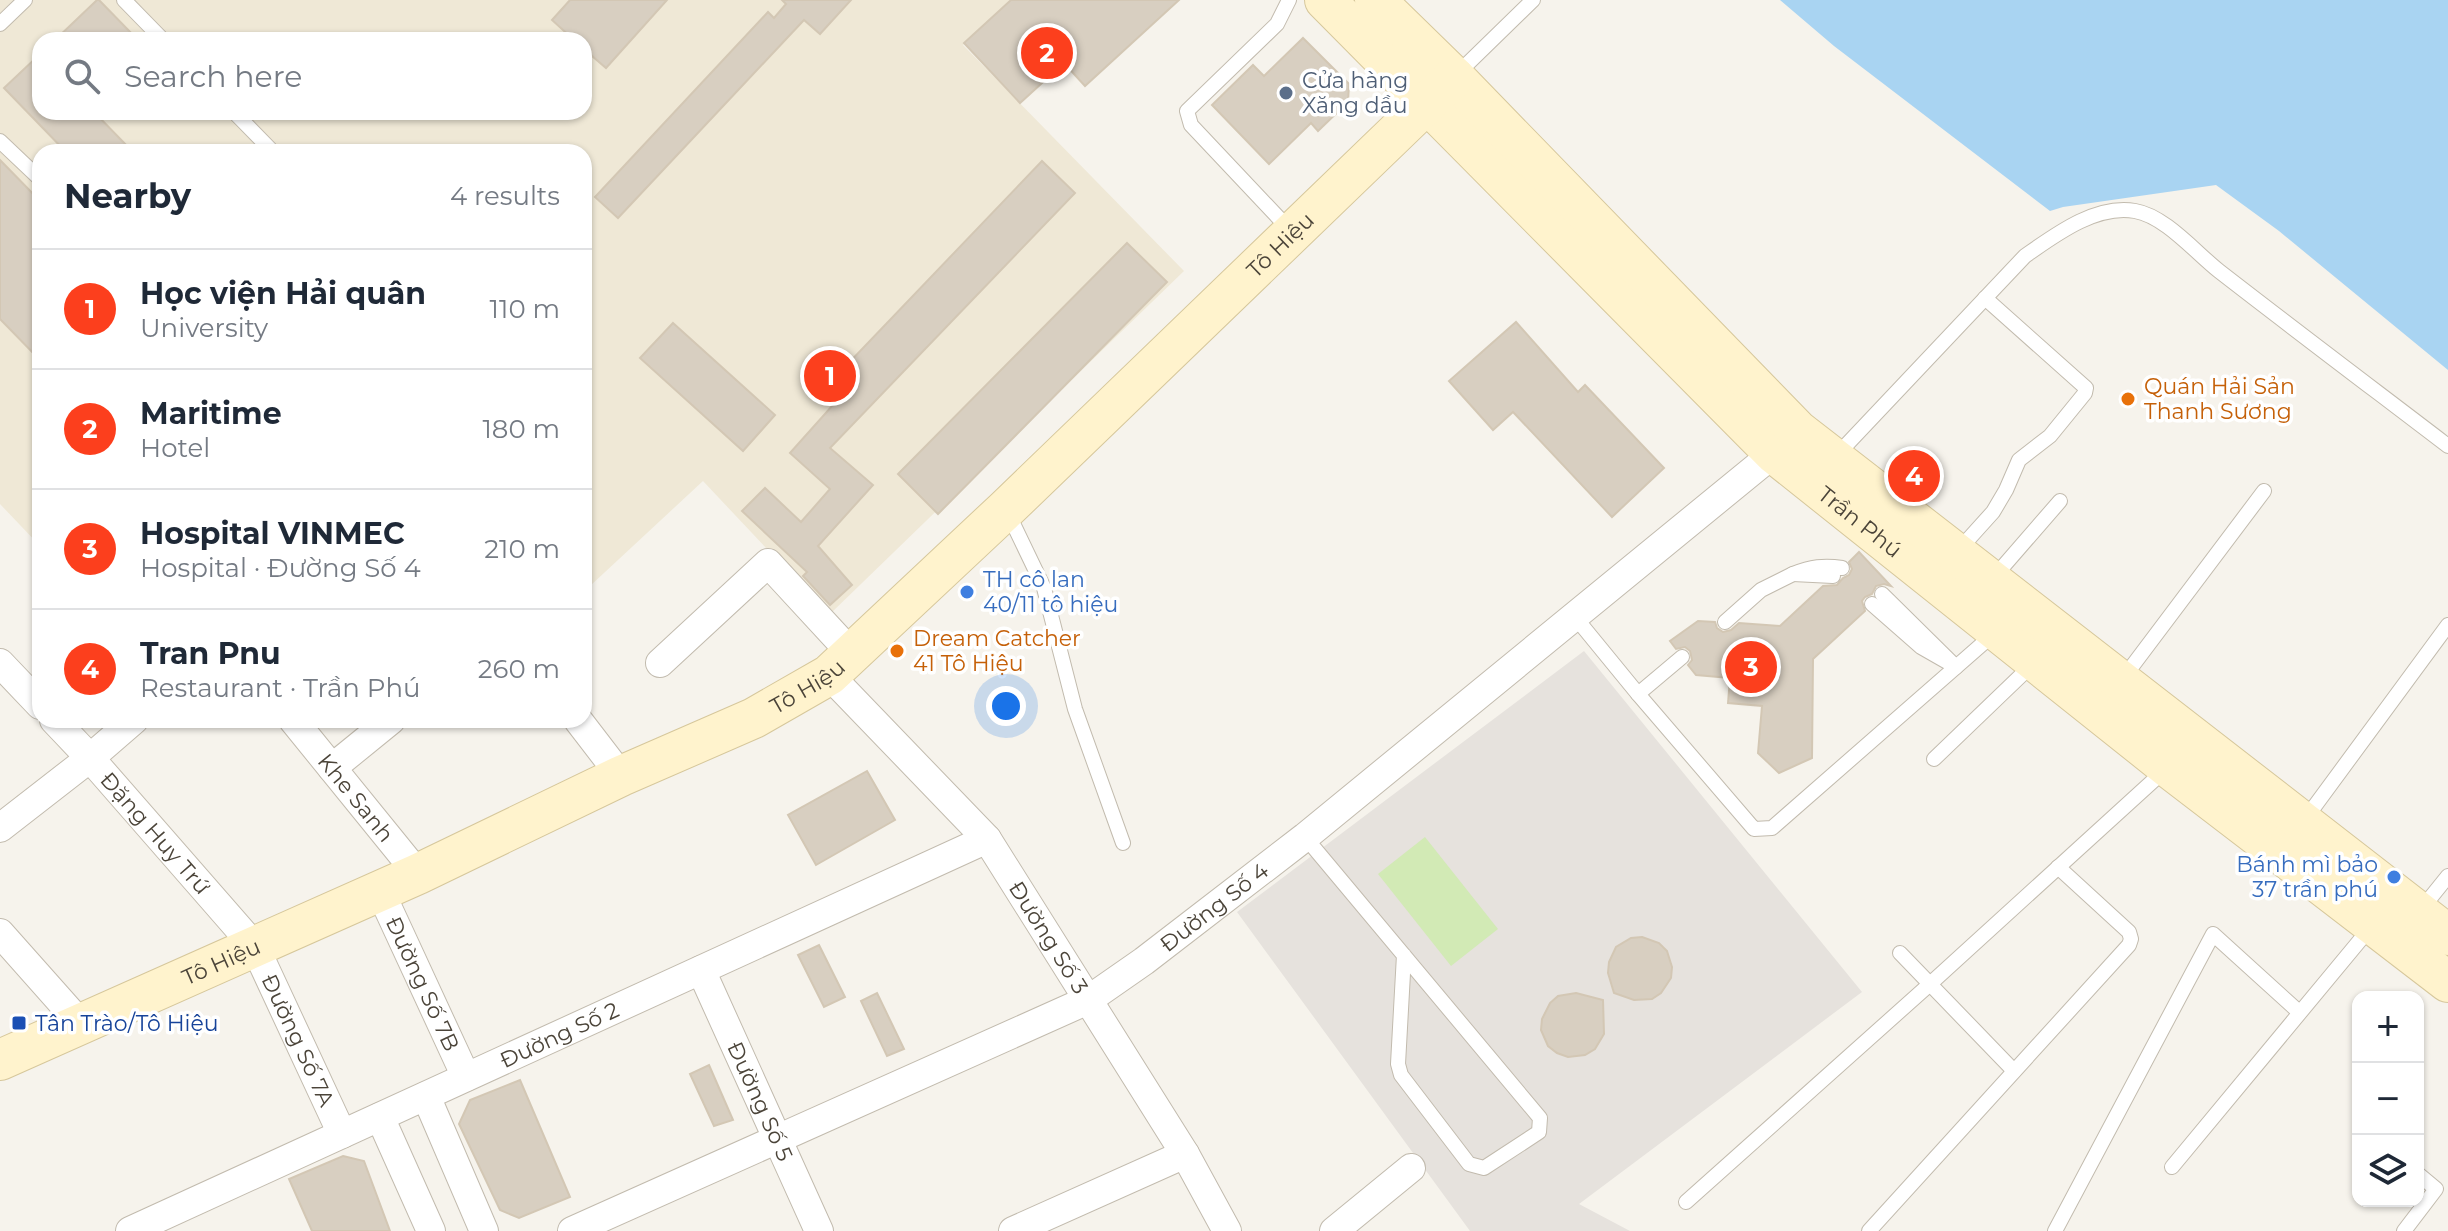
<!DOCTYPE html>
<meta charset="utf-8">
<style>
:root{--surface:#fff;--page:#f2f2f3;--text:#1f2937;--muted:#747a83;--line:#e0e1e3;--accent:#fc3f1d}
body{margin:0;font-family:Montserrat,sans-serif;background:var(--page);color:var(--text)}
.controls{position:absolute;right:24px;bottom:24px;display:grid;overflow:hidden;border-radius:16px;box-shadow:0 2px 6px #0004}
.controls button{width:72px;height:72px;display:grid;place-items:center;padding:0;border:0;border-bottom:2px solid var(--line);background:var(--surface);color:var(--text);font:40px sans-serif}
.you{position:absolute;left:1006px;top:706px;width:28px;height:28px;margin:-20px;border:6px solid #fff;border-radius:50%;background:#1a73e8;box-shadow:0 0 0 12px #1a73e833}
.badge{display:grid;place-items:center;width:52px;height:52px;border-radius:50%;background:var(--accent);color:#fff;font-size:26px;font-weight:700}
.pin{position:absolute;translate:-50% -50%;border:4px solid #fff;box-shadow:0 2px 8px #0006}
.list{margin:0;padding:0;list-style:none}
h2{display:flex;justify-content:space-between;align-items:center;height:104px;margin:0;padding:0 32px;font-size:34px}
h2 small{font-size:26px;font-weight:400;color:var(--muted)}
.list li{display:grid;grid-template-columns:52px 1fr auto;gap:24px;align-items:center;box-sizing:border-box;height:120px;padding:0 32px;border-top:2px solid var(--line)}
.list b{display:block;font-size:30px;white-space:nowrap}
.list p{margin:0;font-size:26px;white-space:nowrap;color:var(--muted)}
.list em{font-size:26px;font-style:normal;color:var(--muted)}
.icon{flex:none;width:44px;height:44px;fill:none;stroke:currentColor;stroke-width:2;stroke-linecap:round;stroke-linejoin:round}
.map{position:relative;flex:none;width:2448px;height:1231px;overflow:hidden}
.search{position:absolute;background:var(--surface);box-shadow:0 2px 6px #0004;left:32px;top:32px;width:560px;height:88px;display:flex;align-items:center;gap:20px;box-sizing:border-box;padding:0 28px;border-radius:24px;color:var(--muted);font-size:30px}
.panel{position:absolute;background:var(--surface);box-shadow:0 2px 6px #0004;left:32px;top:144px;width:560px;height:584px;border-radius:24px}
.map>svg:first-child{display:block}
.industrial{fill:#e6e2dd}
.education{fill:#efe8d6;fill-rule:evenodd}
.green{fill:#d2eab5}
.water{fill:#a9d4f2}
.building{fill:#d8cfc1;stroke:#d3c7b4;stroke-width:2}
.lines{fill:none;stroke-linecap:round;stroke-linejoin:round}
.lane-casing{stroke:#c2bbae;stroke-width:16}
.street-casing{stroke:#c2bbae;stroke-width:30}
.secondary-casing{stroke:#d6c79b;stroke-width:42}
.lane{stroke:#fff;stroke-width:14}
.street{stroke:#fff;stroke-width:28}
.secondary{stroke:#fff3cd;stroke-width:40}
.service-dot{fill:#5c6f8a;stroke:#fff;stroke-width:3}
.food-dot{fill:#e8710a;stroke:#fff;stroke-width:3}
.shop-dot{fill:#3f7fe0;stroke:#fff;stroke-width:3}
.transit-dot{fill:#1a4fb4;stroke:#fff;stroke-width:3}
.labels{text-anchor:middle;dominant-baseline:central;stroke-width:7;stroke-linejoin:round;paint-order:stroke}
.service-label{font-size:22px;fill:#4e5e75;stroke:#fff;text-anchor:start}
.street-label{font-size:22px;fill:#4b4439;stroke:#fff}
.food-label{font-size:22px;fill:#c56008;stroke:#fff;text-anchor:start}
.shop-label{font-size:22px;fill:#366cbe;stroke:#fff;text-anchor:start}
.transit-label{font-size:22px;fill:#164399;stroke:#fff;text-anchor:start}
</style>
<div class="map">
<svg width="2448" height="1231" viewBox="0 0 2448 1231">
<rect width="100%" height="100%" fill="#f6f3ec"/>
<polygon class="industrial" points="1584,651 1862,992 1579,1204 1630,1231 1470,1231 1237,912"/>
<path class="education" d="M 0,0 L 1010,0 L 963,45 L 1184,271 L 829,615 L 703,481 L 590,586 L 584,581 L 584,152 L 40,152 L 40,546 L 0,504 ZM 40,40 L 584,40 L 584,112 L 40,112 Z"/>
<polygon class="green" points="1425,837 1498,929 1451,966 1378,874"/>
<polygon class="water" points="1780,0 2448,0 2448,370 2279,231 2216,185 2063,207 2050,211 1834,46"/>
<g class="building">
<polygon points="97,0 99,0 138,40 55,40"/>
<polygon points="570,0 667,0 606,68 584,49 584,40 574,40 552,20"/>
<polygon points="782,0 851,0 820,34 804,20 618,218 595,197 768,12 774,18 786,4"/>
<polygon points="1011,0 1179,0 1085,86 1064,63 1020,103 964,43"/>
<polygon points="1303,38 1349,84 1348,102 1318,131 1311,123 1269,164 1212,105 1253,65 1264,76"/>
<polygon points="40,54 40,112 94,112 133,152 66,152 4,88"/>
<polygon points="0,160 40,201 40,360 0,319"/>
<polygon points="1042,161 1075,193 830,448 873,485 818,546 852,585 830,605 803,576 807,572 742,511 765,488 801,522 830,489 790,453 833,405 820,393"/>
<polygon points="1127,243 1167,282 938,514 898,474"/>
<polygon points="1516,322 1578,392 1585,385 1664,468 1612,517 1513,412 1493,430 1449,381"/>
<polygon points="673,323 775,415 743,451 640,358"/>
<polygon points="1859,552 1891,586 1884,584 1876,586 1872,594 1865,597 1862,601 1865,611 1813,659 1812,758 1779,773 1758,753 1762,706 1728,703 1730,678 1696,675 1688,665 1692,660 1690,651 1685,647 1676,649 1670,641 1698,621 1715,622 1717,628 1723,632 1731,630 1739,623 1780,626 1823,586 1837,585 1843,578 1849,575 1852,569 1849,562"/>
<polygon points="867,771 895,820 816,865 788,815"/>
<polygon points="1642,937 1659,943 1667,951 1672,967 1671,978 1661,993 1652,999 1634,1000 1614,993 1608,973 1609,962 1616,947 1631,938"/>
<polygon points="819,945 845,997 824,1007 798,955"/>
<polygon points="877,993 904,1049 887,1056 861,1001"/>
<polygon points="1576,993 1603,1000 1604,1034 1595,1049 1585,1055 1568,1057 1557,1053 1548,1046 1541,1030 1542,1019 1550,1003 1558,996"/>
<polygon points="709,1065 733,1120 714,1126 690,1074"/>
<polygon points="520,1080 570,1197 519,1218 500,1210 459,1124 470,1100"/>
<polygon points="343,1156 364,1161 390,1231 312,1231 289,1179"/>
</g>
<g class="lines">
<defs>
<g id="lane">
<polyline points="124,0 163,40"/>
<polyline points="1289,0 1277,24 1187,111 1191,125 1291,231"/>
<polyline points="0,24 25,0"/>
<polyline points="1456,75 1533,0"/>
<polyline points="234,112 273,152"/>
<polyline points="0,141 40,179"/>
<path d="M 1835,457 L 2025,256 C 2055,235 2096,204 2135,211 C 2165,216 2195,252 2219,271 C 2295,330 2372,388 2448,446"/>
<polyline points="1008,513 1044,588 1075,709 1123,843"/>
<polyline points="1956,553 1993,512 2006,490 2019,460 2050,436 2085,393 2086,388 1985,298"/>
<path d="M 1833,576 L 1793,574 C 1811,567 1824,565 1842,568"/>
<polyline points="1994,577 2060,501"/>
<polyline points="1872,604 1921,647 1956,667 1882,594"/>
<polyline points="1575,617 1638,694 1682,657"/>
<polyline points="1725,622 1761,590 1793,574"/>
<polyline points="2121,681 2264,491"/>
<polyline points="1638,694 1754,829 1772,828 1996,632"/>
<polyline points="1934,759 2035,662"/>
<polyline points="2303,822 2448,625"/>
<polyline points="1305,837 1540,1118 1539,1132 1484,1168 1469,1164 1401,1075 1398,1064 1404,955"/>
<polyline points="2419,912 2448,876"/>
<polyline points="1900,953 2014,1071"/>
<polyline points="2172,1167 2371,927"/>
<polyline points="1686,1202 1930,984 2165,770"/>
<polyline points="1869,1231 2129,945 2131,939 2129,932 2058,867"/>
<polyline points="2055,1231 2213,934 2299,1012"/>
<polyline points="2404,1231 2436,1189 2418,1174"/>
</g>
<g id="street">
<polyline points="0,663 40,705"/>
<polyline points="660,663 768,563 852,654"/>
<path id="s1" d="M 829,675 L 987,839 L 1185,1154 L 1227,1231"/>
<path id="s2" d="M 54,720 L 90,758 L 255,947 L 342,1134"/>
<path id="s3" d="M 293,720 L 418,874"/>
<polyline points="578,720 621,776"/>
<polyline points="332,768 391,720"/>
<polyline points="0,828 90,758 134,720"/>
<path id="s4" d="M 380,891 L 466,1077"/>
<polyline points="0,933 80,1023"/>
<path id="s5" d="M 701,970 L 819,1231"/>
<polyline points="426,1096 484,1231"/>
<polyline points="380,1117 431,1231"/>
<path id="s6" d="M 130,1231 L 987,839"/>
<path id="s7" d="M 572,1231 L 1088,1000 L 1144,961 L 1305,837 L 1774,453"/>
<polyline points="1013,1231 1185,1154"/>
<polyline points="1334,1231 1411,1168"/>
</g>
<g id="secondary">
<path id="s8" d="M 1325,0 L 1774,453 L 2168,767 L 2448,982"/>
<polyline points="1375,0 1454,77 1797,430 2448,935"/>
<path id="s9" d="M 0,1060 L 418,874 L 621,776 L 754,718 L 829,675 L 1006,509 L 1454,77"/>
</g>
</defs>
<use href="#lane" class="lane-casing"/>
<use href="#street" class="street-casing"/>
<use href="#secondary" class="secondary-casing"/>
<use href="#lane" class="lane"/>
<use href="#street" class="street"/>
<use href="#secondary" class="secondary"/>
</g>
<circle class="service-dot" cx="1286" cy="93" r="8"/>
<g class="food-dot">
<circle cx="2128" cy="399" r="8"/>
<circle cx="897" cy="651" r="8"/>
</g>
<g class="shop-dot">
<circle cx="967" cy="592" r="8"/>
<circle cx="2394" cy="877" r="8"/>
</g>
<rect class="transit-dot" x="11" y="1015" width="16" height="16" rx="4"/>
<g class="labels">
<g class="service-label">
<text x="1302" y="80">Cửa hàng<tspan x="1302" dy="25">Xăng dầu</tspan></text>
</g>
<g class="street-label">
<text stroke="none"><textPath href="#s9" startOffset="1538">Tô Hiệu</textPath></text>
<text stroke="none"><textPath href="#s8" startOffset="748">Trần Phú</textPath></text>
<text stroke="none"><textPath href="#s9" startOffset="890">Tô Hiệu</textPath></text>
<text stroke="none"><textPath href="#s3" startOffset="100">Khe Sanh</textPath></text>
<text stroke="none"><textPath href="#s2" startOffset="152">Đặng Huy Trứ</textPath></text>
<text stroke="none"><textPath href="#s7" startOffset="722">Đường Số 4</textPath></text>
<text stroke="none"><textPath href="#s1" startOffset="344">Đường Số 3</textPath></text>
<text stroke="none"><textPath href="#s9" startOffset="242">Tô Hiệu</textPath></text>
<text stroke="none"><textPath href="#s4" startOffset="102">Đường Số 7B</textPath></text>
<text stroke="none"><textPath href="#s6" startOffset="472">Đường Số 2</textPath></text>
<text stroke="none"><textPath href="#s2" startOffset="406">Đường Số 7A</textPath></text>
<text stroke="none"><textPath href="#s5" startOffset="144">Đường Số 5</textPath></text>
</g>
<g class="food-label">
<text x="2144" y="386">Quán Hải Sản<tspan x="2144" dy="25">Thanh Sương</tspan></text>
<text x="913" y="638">Dream Catcher<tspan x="913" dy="25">41 Tô Hiệu</tspan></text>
</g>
<g class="shop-label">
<text x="983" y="579">TH cô lan<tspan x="983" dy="25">40/11 tô hiệu</tspan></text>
<text x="2378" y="864" text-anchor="end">Bánh mì bảo<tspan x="2378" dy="25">37 trần phú</tspan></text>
</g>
<g class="transit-label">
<text x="35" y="1023">Tân Trào/Tô Hiệu</text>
</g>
</g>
</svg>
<div class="controls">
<button>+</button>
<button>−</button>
<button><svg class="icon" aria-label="layers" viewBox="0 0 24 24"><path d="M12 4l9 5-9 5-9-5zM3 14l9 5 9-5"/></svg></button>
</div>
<div class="you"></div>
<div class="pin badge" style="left:830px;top:376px">1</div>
<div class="pin badge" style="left:1047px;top:53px">2</div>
<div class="pin badge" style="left:1751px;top:667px">3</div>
<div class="pin badge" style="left:1914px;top:476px">4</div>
<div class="search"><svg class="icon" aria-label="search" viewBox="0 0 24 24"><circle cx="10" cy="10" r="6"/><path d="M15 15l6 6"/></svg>Search here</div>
<section class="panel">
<h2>Nearby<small>4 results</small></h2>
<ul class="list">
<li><span class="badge">1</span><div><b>Học viện Hải quân</b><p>University</p></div><em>110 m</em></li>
<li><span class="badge">2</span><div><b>Maritime</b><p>Hotel</p></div><em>180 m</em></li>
<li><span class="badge">3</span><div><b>Hospital VINMEC</b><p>Hospital · Đường Số 4</p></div><em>210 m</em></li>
<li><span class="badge">4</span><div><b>Tran Pnu</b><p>Restaurant · Trần Phú</p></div><em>260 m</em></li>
</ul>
</section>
</div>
